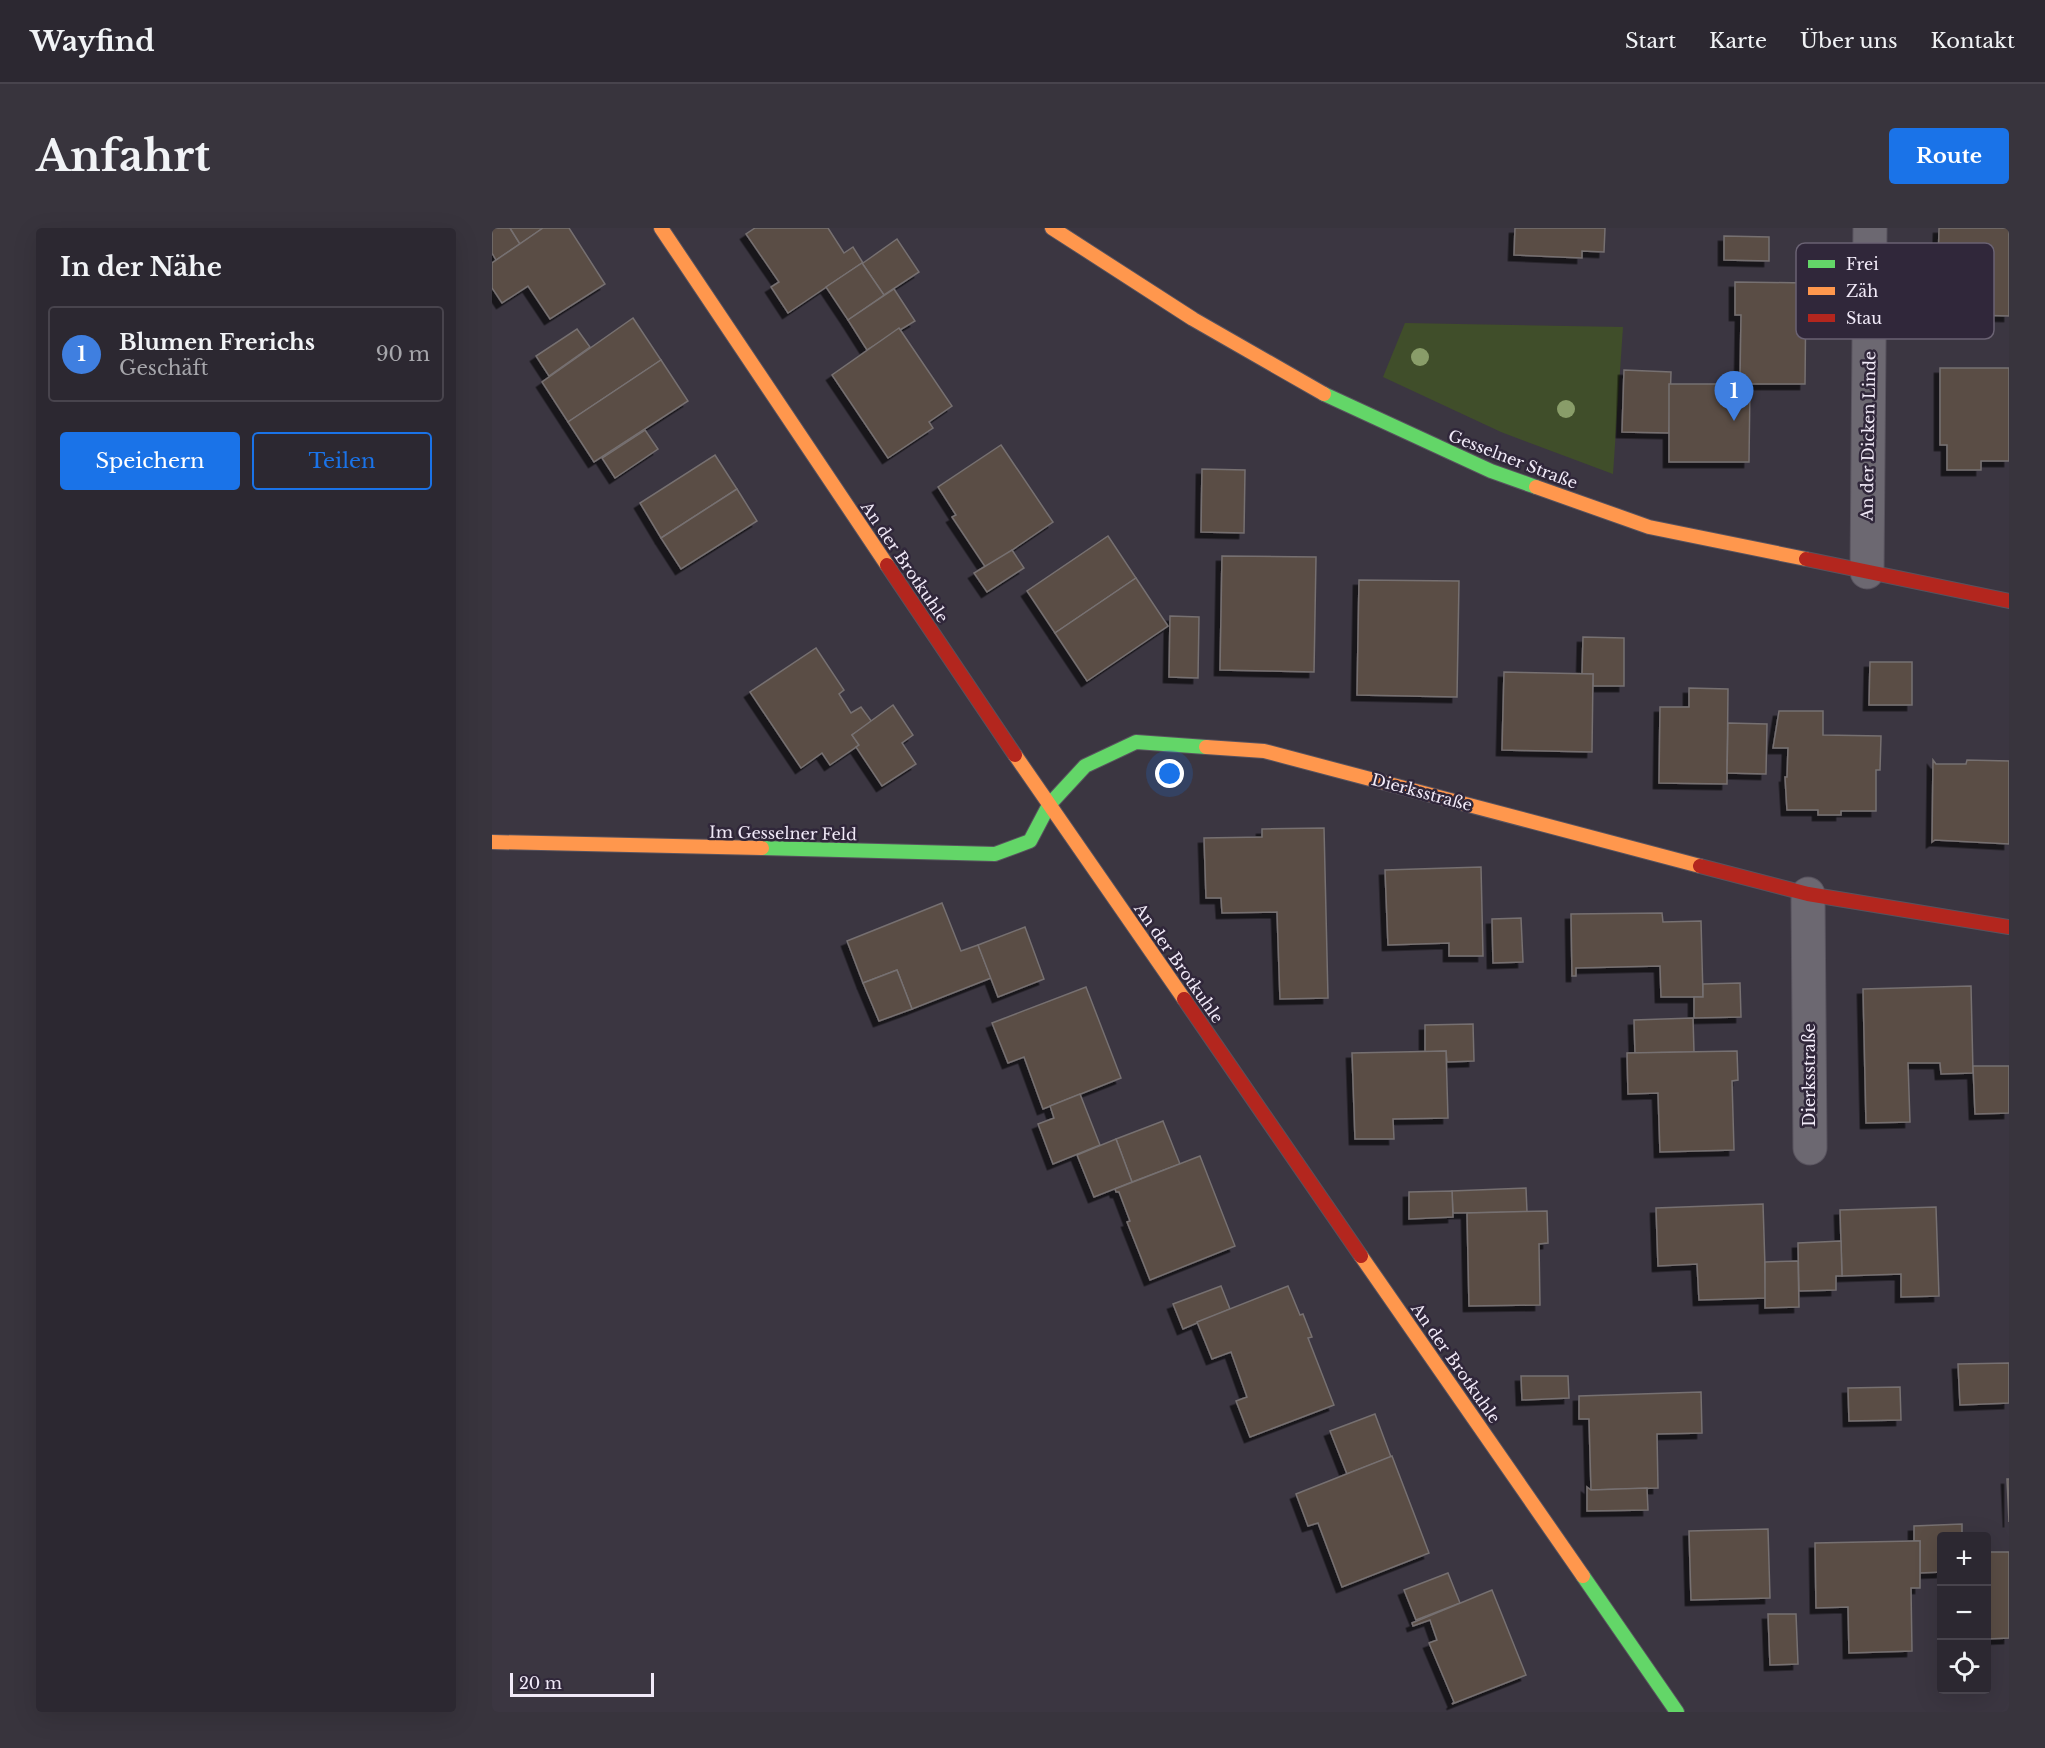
<!DOCTYPE html>
<html lang="de">
<meta charset="utf-8">
<style>
:root{--surface:#2c2831;--page:#38343d;--text:#f1f3f6;--muted:#a6a6ab;--line:#48444d;--accent:#1a73e8}
body{margin:0;font-family:"Libre Baskerville",serif;background:var(--page);color:var(--text)}
.controls{position:absolute;right:18px;bottom:18px;display:grid;overflow:hidden;border-radius:6px;box-shadow:0 6px 24px #0002}
.controls button{width:54px;height:54px;display:grid;place-items:center;padding:0;border:0;border-bottom:2px solid var(--line);background:var(--surface);color:var(--text);font:30px sans-serif}
.scale{position:absolute;left:18px;bottom:15px;width:144px;box-sizing:border-box;padding-left:6px;border:3px solid #f1eaf8;border-top:0;font-size:16px;line-height:21px;white-space:nowrap;color:#f1eaf8;-webkit-text-stroke:4px #30273a;paint-order:stroke}
.you{position:absolute;left:678px;top:546px;width:21px;height:21px;margin:-15px;border:4px solid #fff;border-radius:50%;background:#1a73e8;box-shadow:0 0 0 9px #1a73e833}
.badge{display:grid;place-items:center;width:39px;height:39px;border-radius:50%;background:var(--accent);color:#fff;font-size:20px;font-weight:700}
.pin{position:absolute;translate:-50% -50px;filter:drop-shadow(0 2px 3px #0008)}
.pin::after{content:'';position:absolute;top:32px;width:21px;height:18px;background:inherit;clip-path:polygon(0 0,100% 0,50% 100%)}
.list{margin:0;padding:0;list-style:none}
h2{display:flex;justify-content:space-between;align-items:center;height:78px;margin:0;padding:0 24px;font-size:26px}
h2 small{font-size:20px;font-weight:400;color:var(--muted)}
.list li{display:grid;grid-template-columns:39px 1fr auto;gap:18px;align-items:center;box-sizing:border-box;height:96px;margin:0 12px 12px;padding:0 12px;border:2px solid var(--line);border-radius:6px}
.list b{display:block;font-size:22px;white-space:nowrap}
.list p{margin:0;font-size:20px;white-space:nowrap;color:var(--muted)}
.list em{font-size:20px;font-style:normal;color:var(--muted)}
.actions{display:flex;gap:12px;padding:18px 24px}
.actions a{flex:1;padding:14px 0;border:2px solid var(--accent);border-radius:6px;text-align:center;font-size:21px;color:var(--accent)}
.actions .main{background:var(--accent);color:#fff}
.icon{flex:none;width:33px;height:33px;fill:none;stroke:currentColor;stroke-width:2;stroke-linecap:round;stroke-linejoin:round}
.map{position:relative;flex:none;width:1517px;height:1484px;overflow:hidden;border-radius:6px}
header{display:flex;align-items:center;gap:36px;box-sizing:border-box;height:84px;padding:0 30px;background:var(--surface);border-bottom:2px solid var(--line)}
header strong{font-size:28px}
nav{display:flex;gap:33px;margin-inline-start:auto;font-size:21px}
.intro{display:flex;align-items:center;justify-content:space-between;box-sizing:border-box;height:144px;padding:0 36px}
h1{margin:0;font-size:42px}
.button{padding:15px 27px;border-radius:6px;background:var(--accent);color:#fff;font-size:21px;font-weight:700}
main{display:flex;gap:36px;padding:0 36px}
aside{flex:1;background:var(--surface);border-radius:6px;box-shadow:0 6px 24px #0002}
.map>svg:first-child{display:block}
.green{fill:#404e2a}
.building{fill:#5a4d44;stroke:#767071;stroke-width:1.5;filter:url(#shadow)}
.lines{fill:none;stroke-linecap:round;stroke-linejoin:round}
.street-casing{stroke:#58535e;stroke-width:35}
.fast-casing{stroke:#58535e;stroke-width:16}
.slow-casing{stroke:#58535e;stroke-width:16}
.jam-casing{stroke:#58535e;stroke-width:16}
.street{stroke:#6c6871;stroke-width:33}
.fast{stroke:#63d668;stroke-width:14}
.slow{stroke:#ff974d;stroke-width:14}
.jam{stroke:#b3261e;stroke-width:14}
.tree{fill:#899d69}
.labels{text-anchor:middle;dominant-baseline:central;stroke-width:5;stroke-linejoin:round;paint-order:stroke}
.street-label{font-size:16px;fill:#f1eaf8;stroke:#30273a}
.key{fill:#30273a;stroke:#6a6273;stroke-width:1.5}
.key-label{font-size:16px;fill:#f1eaf8}
</style>
<header>
<strong>Wayfind</strong>
<nav><a>Start</a><a>Karte</a><a>Über uns</a><a>Kontakt</a></nav>
</header>
<div class="intro"><h1>Anfahrt</h1><a class="button">Route</a></div>
<main>
<aside>
<h2>In der Nähe<small></small></h2>
<ul class="list">
<li><span class="badge" style="background:#3f7fe0">1</span><div><b>Blumen Frerichs</b><p>Geschäft</p></div><em>90 m</em></li>
</ul>
<div class="actions"><a class="main">Speichern</a><a>Teilen</a></div>
</aside>
<div class="map">
<svg width="1517" height="1484" viewBox="0 0 1517 1484">
<defs>
<filter id="shadow"><feDropShadow dx="-5.5" dy="5.5" stdDeviation="0" flood-color="#0009"/></filter>
</defs>
<rect width="100%" height="100%" fill="#3b3641"/>
<polygon class="green" points="913,95 1131,99 1121,246 1009,204 891,149"/>
<g class="building">
<polygon points="0,0 18,0 28,16 4,32 0,25"/>
<polygon points="18,0 51,0 28,16"/>
<polygon points="51,0 77,0 113,56 58,91 36,58 10,75 0,60 0,35"/>
<polygon points="263,0 336,0 352,25 361,19 371,35 405,11 427,44 392,67 370,35 296,85 279,59 287,54 254,6"/>
<polygon points="1023,0 1113,0 1112,24 1090,23 1090,30 1022,27"/>
<polygon points="1447,0 1517,0 1517,88 1445,86"/>
<polygon points="1232,8 1277,9 1277,33 1232,32"/>
<polygon points="370,35 392,67 356,92 334,59"/>
<polygon points="1243,54 1314,55 1313,156 1242,156 1242,152 1248,152 1249,87 1243,87"/>
<polygon points="402,61 423,93 375,122 356,92"/>
<polygon points="141,90 169,132 76,194 50,154"/>
<polygon points="407,100 460,178 437,194 441,200 396,230 340,147"/>
<polygon points="85,101 98,119 57,148 44,128"/>
<polygon points="169,132 196,173 102,234 76,194"/>
<polygon points="1448,140 1517,140 1517,233 1489,233 1489,242 1455,242 1455,217 1448,217"/>
<polygon points="1132,142 1179,144 1177,205 1130,204"/>
<polygon points="1177,156 1258,156 1257,234 1177,234"/>
<polygon points="153,202 166,221 123,250 110,230"/>
<polygon points="509,217 561,294 494,340 460,289 464,287 446,259"/>
<polygon points="223,227 245,261 169,310 148,275"/>
<polygon points="710,241 753,242 752,305 709,304"/>
<polygon points="245,261 265,293 189,341 169,310"/>
<polygon points="616,308 644,350 563,405 535,363"/>
<polygon points="520,322 532,340 495,364 482,345"/>
<polygon points="730,328 824,329 822,444 728,442"/>
<polygon points="644,350 676,398 595,453 563,405"/>
<polygon points="867,352 967,353 965,469 865,467"/>
<polygon points="678,388 707,389 706,450 677,449"/>
<polygon points="1091,409 1132,410 1132,458 1101,458 1101,446 1090,446"/>
<polygon points="324,420 352,462 347,466 359,485 369,479 380,494 360,507 367,517 338,537 330,525 309,540 258,464"/>
<polygon points="1378,434 1420,434 1420,477 1377,477"/>
<polygon points="1012,444 1101,446 1100,524 1010,522"/>
<polygon points="1197,460 1236,461 1235,556 1167,555 1168,479 1197,479"/>
<polygon points="401,477 421,507 410,515 424,536 390,558 364,519 367,517 360,507"/>
<polygon points="1287,483 1331,483 1331,507 1389,508 1388,542 1384,542 1384,583 1349,583 1349,587 1326,587 1326,582 1295,582 1293,549 1295,549 1296,520 1281,520"/>
<polygon points="1236,495 1275,496 1274,546 1235,545"/>
<polygon points="1441,532 1444,536 1474,536 1475,532 1517,533 1517,616 1443,612 1440,614"/>
<polygon points="832,600 836,770 788,771 785,684 730,685 729,670 714,670 712,610 770,609 770,601"/>
<polygon points="989,639 991,728 957,728 957,715 896,717 893,642"/>
<polygon points="450,675 469,723 486,717 499,750 420,781 405,742 371,755 355,713"/>
<polygon points="1170,685 1171,694 1209,693 1211,769 1169,769 1168,738 1084,740 1084,748 1080,748 1079,686"/>
<polygon points="1029,690 1031,734 1001,735 1000,691"/>
<polygon points="533,699 552,751 506,769 486,717"/>
<polygon points="405,742 420,781 387,793 371,755"/>
<polygon points="1248,755 1249,789 1202,790 1202,769 1211,769 1211,756"/>
<polygon points="1479,758 1481,845 1449,846 1448,835 1416,835 1418,894 1374,895 1371,761"/>
<polygon points="594,759 629,850 551,881 532,829 516,835 500,795"/>
<polygon points="1201,790 1202,824 1143,825 1142,792"/>
<polygon points="981,796 982,833 955,834 954,823 933,824 933,797"/>
<polygon points="954,823 956,890 901,891 902,911 863,911 860,825"/>
<polygon points="1245,823 1246,852 1240,853 1242,922 1168,924 1166,865 1136,866 1135,825"/>
<polygon points="1481,838 1517,838 1517,885 1483,886"/>
<polygon points="588,866 608,917 561,936 546,896 562,890 558,878"/>
<polygon points="671,893 688,936 640,954 624,911"/>
<polygon points="624,911 640,954 602,969 585,927"/>
<polygon points="708,928 743,1018 658,1052 635,994 638,993 627,964 624,964 623,961"/>
<polygon points="1034,960 1035,984 961,985 960,963"/>
<polygon points="960,963 961,989 917,991 917,964"/>
<polygon points="1271,976 1274,1070 1207,1072 1205,1036 1166,1038 1164,980"/>
<polygon points="1444,979 1447,1068 1409,1069 1409,1046 1350,1048 1348,982"/>
<polygon points="1055,983 1056,1015 1047,1016 1048,1077 977,1078 975,985"/>
<polygon points="1349,1013 1350,1048 1344,1048 1344,1062 1307,1063 1306,1015"/>
<polygon points="1306,1033 1307,1079 1273,1080 1273,1034"/>
<polygon points="729,1058 738,1081 691,1101 681,1076"/>
<polygon points="796,1058 808,1087 811,1086 820,1109 816,1110 842,1177 758,1209 744,1173 755,1169 739,1124 720,1131 705,1094"/>
<polygon points="1517,1135 1517,1175 1468,1177 1466,1136"/>
<polygon points="1029,1148 1076,1148 1077,1170 1030,1172"/>
<polygon points="1408,1159 1409,1192 1357,1193 1356,1160"/>
<polygon points="1209,1164 1210,1205 1165,1206 1166,1260 1099,1262 1097,1191 1087,1191 1087,1168"/>
<polygon points="883,1186 899,1229 855,1246 838,1203"/>
<polygon points="900,1228 937,1325 850,1359 826,1295 816,1298 804,1266"/>
<polygon points="1515,1251 1517,1251 1517,1294"/>
<polygon points="1095,1259 1099,1262 1155,1260 1156,1282 1095,1283"/>
<polygon points="1470,1296 1470,1308 1450,1308 1450,1344 1428,1345 1428,1313 1422,1313 1422,1298"/>
<polygon points="1276,1301 1278,1370 1199,1372 1197,1303"/>
<polygon points="1422,1313 1428,1313 1428,1360 1419,1360 1420,1423 1357,1425 1356,1379 1324,1380 1323,1315"/>
<polygon points="1494,1324 1517,1324 1517,1410 1495,1411"/>
<polygon points="956,1345 968,1375 924,1392 912,1362"/>
<polygon points="1000,1362 1034,1447 960,1476 962,1474 937,1415 945,1412 938,1392 921,1398 920,1395"/>
<polygon points="1276,1386 1304,1386 1306,1436 1278,1437"/>
</g>
<g class="lines">
<defs>
<g id="street">
<polyline points="1375,344 1378,0"/>
<polyline points="1316,666 1318,920"/>
</g>
<g id="fast">
<polyline points="832,166 999,243 1044,259"/>
<polyline points="270,620 503,626 538,613 557,577 593,538 644,514 714,519"/>
<polyline points="1091,1348 1185,1484"/>
</g>
<g id="slow">
<polyline points="169,0 395,337"/>
<polyline points="560,0 701,91 832,166"/>
<polyline points="1044,259 1157,299 1314,331"/>
<polyline points="714,519 772,523 1208,638"/>
<polyline points="523,527 692,771"/>
<polyline points="0,614 270,620"/>
<polyline points="869,1028 1091,1348"/>
</g>
<g id="jam">
<polyline points="1314,331 1517,373"/>
<polyline points="395,337 523,527"/>
<polyline points="1208,638 1316,666 1517,699"/>
<polyline points="692,771 869,1028"/>
</g>
</defs>
<use href="#street" class="street-casing"/>
<use href="#fast" class="fast-casing"/>
<use href="#slow" class="slow-casing"/>
<use href="#jam" class="jam-casing"/>
<use href="#street" class="street"/>
<use href="#fast" class="fast"/>
<use href="#slow" class="slow"/>
<use href="#jam" class="jam"/>
</g>
<g class="tree">
<circle cx="928" cy="129" r="9"/>
<circle cx="1074" cy="181" r="9"/>
</g>
<g class="labels">
<g class="street-label">
<text transform="translate(1376 208) rotate(-89)">An der Dicken Linde</text>
<text transform="translate(1021 231) rotate(21)">Gesselner Straße</text>
<text transform="translate(413 334) rotate(56)">An der Brotkuhle</text>
<text transform="translate(930 564) rotate(15)">Dierksstraße</text>
<text transform="translate(291 605) rotate(1)">Im Gesselner Feld</text>
<text transform="translate(687 735) rotate(55)">An der Brotkuhle</text>
<text transform="translate(1317 847) rotate(-90)">Dierksstraße</text>
<text transform="translate(964 1135) rotate(55)">An der Brotkuhle</text>
</g>
</g>
<rect x="1304" y="15" width="198" height="96" rx="9" class="key"/>
<rect x="1316" y="32" width="27" height="8" fill="#63d668"/>
<rect x="1316" y="59" width="27" height="8" fill="#ff974d"/>
<rect x="1316" y="86" width="27" height="8" fill="#b3261e"/>
<g class="key-label">
<text x="1354" y="42">Frei</text>
<text x="1354" y="69">Zäh</text>
<text x="1354" y="96">Stau</text>
</g>
</svg>
<div class="controls">
<button>+</button>
<button>−</button>
<button><svg class="icon" aria-label="locate" viewBox="0 0 24 24"><circle cx="12" cy="12" r="6"/><path d="M12 2v4M12 18v4M2 12h4M18 12h4"/></svg></button>
</div>
<div class="scale">20 m</div>
<div class="you"></div>
<div class="pin badge" style="left:1242px;top:193px;background:#3f7fe0">1</div>
</div>
</main>
